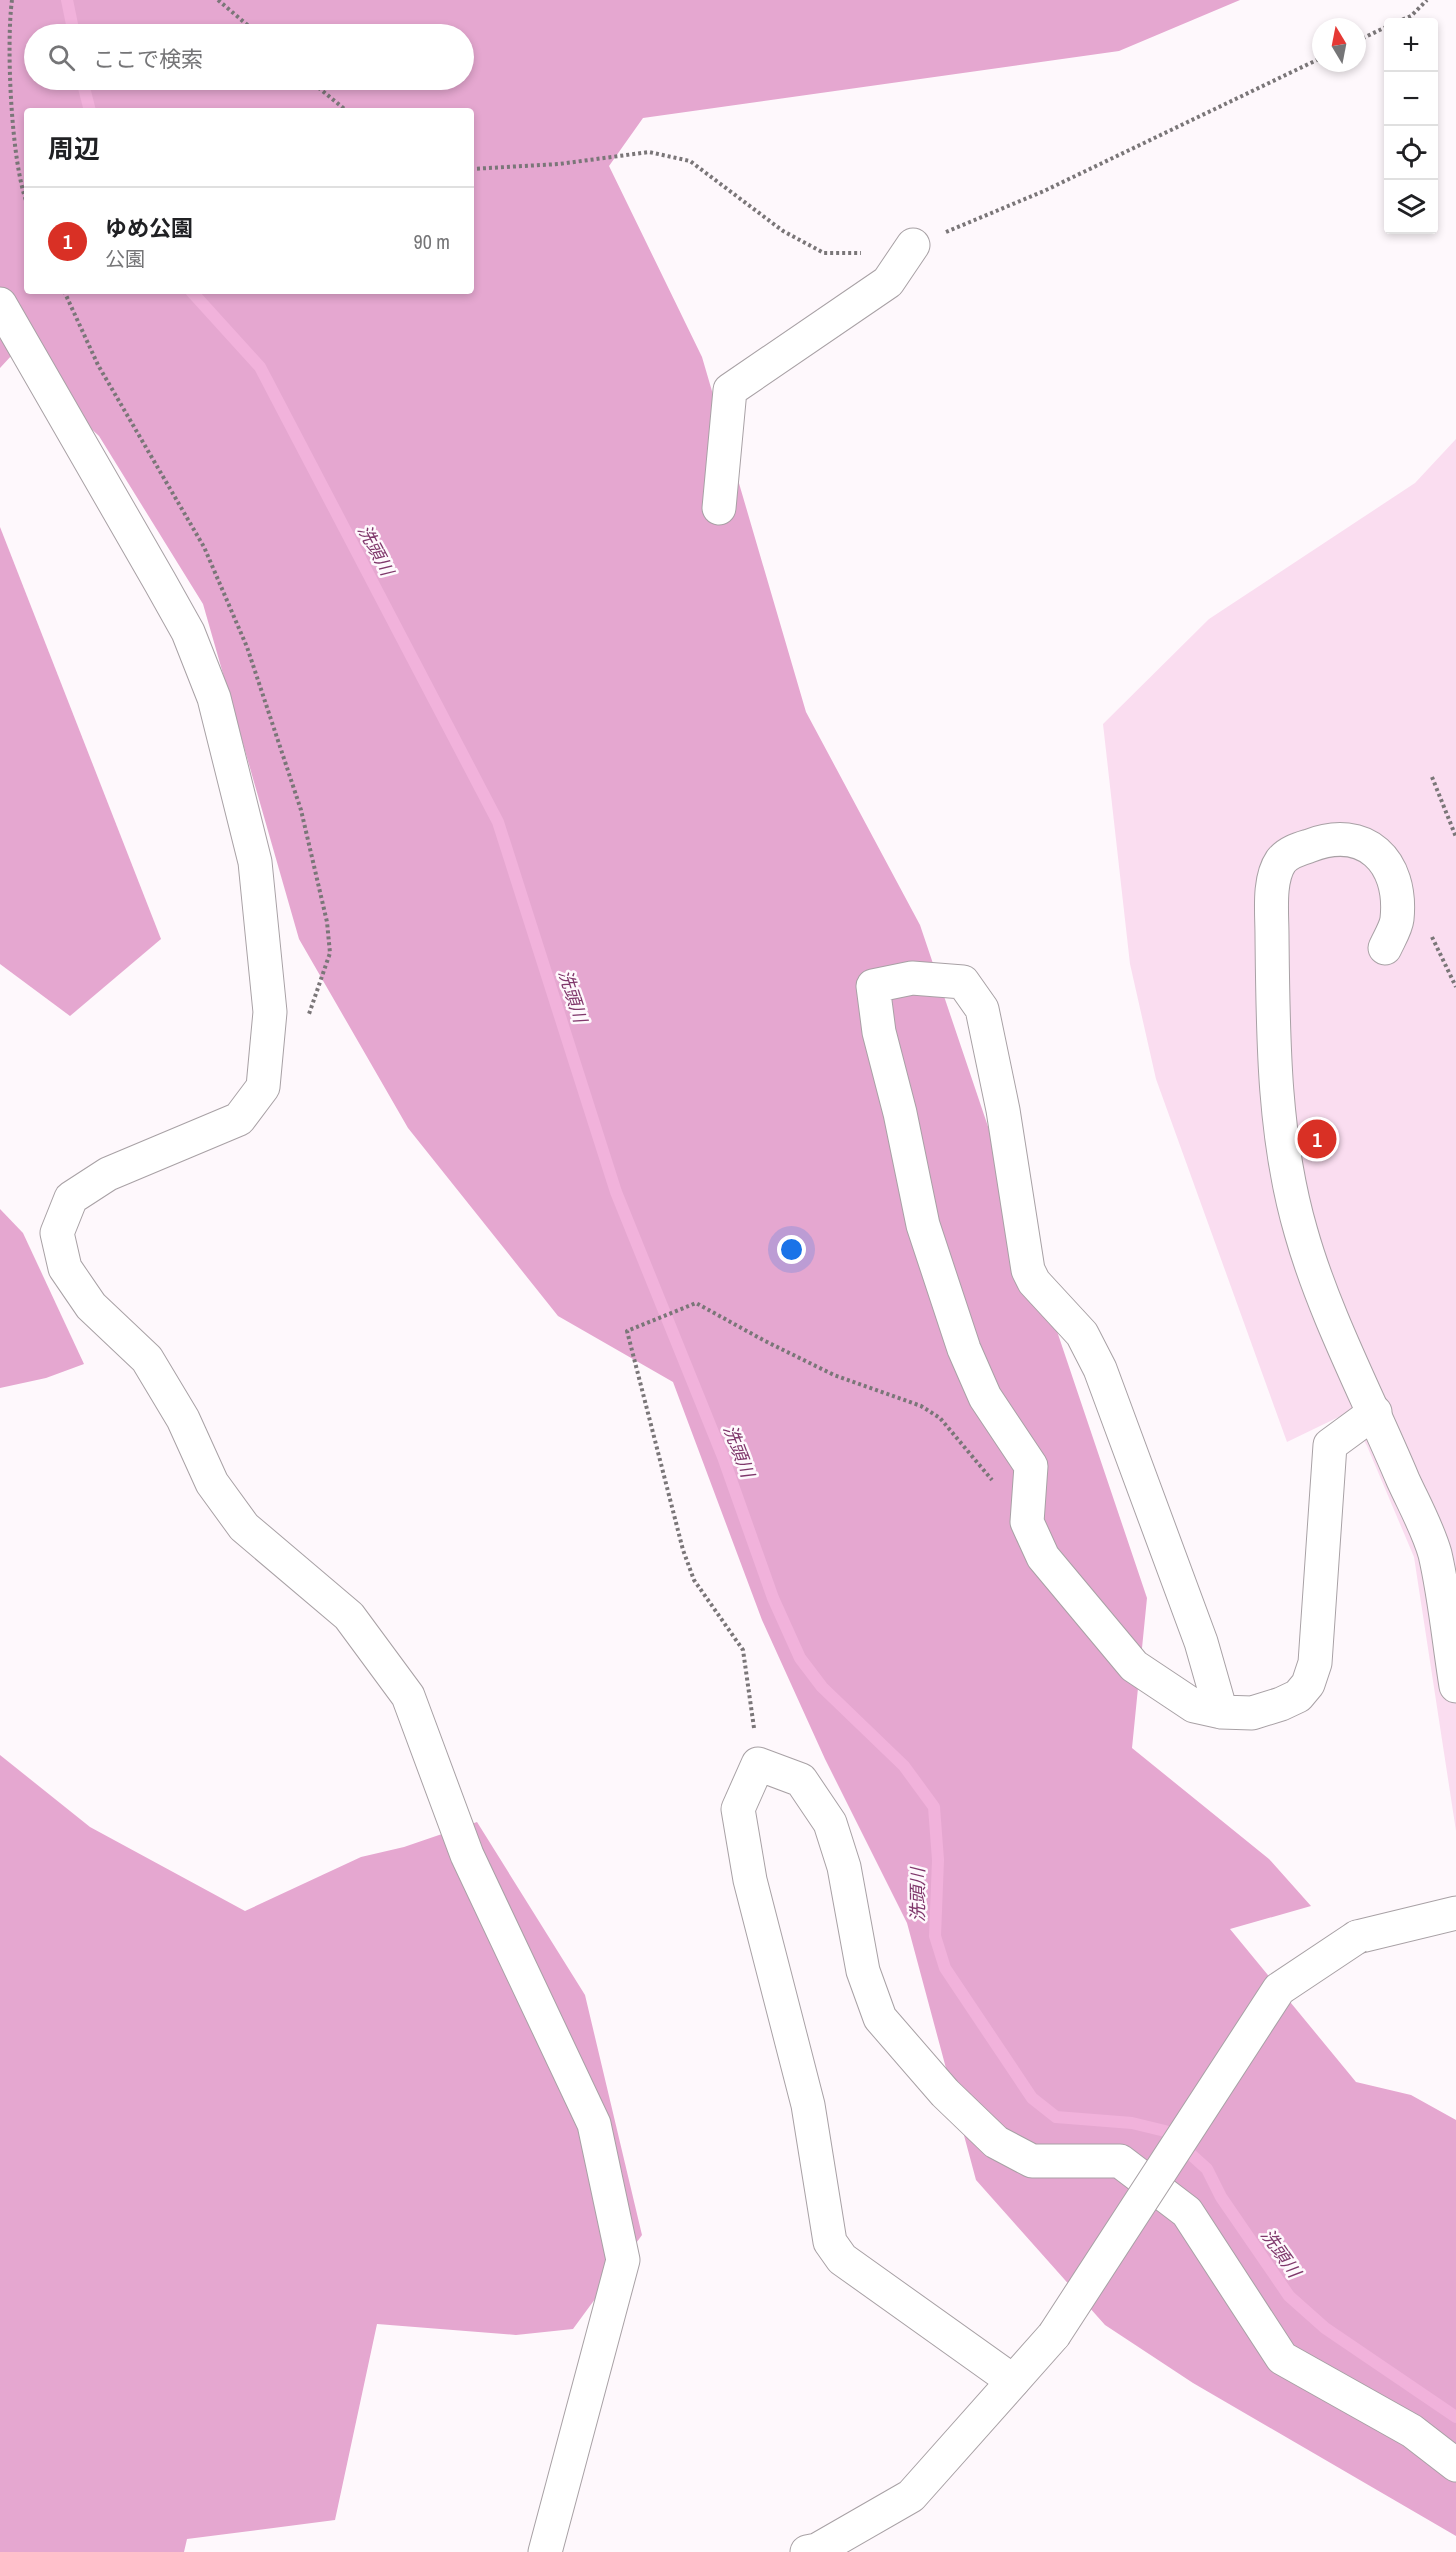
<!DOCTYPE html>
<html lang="ja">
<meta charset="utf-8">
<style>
:root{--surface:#fff;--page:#f2f2f2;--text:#202124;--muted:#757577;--line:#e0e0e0;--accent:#d93025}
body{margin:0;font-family:"Archivo Narrow","Noto Sans JP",sans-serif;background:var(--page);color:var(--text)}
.controls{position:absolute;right:18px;top:18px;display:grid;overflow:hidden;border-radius:6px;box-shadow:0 3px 9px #0003}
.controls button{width:54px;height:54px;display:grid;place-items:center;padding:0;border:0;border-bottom:2px solid var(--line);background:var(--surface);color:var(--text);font:30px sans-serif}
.compass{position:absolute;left:1312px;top:18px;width:54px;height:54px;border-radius:50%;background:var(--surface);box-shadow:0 3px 9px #0003;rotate:350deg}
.you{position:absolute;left:792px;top:1250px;width:21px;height:21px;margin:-15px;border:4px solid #fff;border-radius:50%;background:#1a73e8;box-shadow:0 0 0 9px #1a73e833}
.badge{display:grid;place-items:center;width:39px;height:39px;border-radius:50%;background:var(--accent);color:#fff;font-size:20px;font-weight:700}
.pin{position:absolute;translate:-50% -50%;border:3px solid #fff;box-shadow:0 2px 6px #0006}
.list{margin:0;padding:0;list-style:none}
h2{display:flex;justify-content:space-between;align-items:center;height:78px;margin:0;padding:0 24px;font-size:26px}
h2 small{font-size:20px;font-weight:400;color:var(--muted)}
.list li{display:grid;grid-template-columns:39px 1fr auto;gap:18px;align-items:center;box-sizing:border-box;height:108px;padding:0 24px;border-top:2px solid var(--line)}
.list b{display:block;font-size:22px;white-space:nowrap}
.list p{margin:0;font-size:20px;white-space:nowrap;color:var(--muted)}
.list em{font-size:20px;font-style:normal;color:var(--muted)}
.icon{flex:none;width:33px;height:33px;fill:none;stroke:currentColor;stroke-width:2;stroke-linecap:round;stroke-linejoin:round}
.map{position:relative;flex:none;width:1456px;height:2552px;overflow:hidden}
.search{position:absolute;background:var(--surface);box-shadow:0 3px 9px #0003;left:24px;top:24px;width:450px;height:66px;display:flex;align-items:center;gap:15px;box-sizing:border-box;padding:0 21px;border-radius:33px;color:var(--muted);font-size:22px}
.panel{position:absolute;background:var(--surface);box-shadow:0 3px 9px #0003;left:24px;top:108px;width:450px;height:186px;border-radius:6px}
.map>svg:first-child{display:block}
.green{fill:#faddf0}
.forest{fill:#e5a7d0;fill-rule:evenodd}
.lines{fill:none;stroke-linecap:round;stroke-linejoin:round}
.stream{stroke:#f1b2db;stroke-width:12}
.minor-casing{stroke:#a8a1a5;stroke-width:35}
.path{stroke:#7a7678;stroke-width:4;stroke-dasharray:3 3;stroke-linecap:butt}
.minor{stroke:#fff;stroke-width:33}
.minor-bridge-casing{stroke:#a8a1a5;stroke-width:35;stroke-linecap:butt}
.minor-bridge{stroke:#fff;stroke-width:33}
.labels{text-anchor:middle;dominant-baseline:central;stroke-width:5;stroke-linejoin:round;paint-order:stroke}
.water-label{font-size:18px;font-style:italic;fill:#7f376b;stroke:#fef8fc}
</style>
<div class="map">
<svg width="1456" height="2552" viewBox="0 0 1456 2552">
<rect width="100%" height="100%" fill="#fef8fc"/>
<polygon class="green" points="1456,439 1456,1831 1414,1557 1367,1446 1349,1412 1287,1442 1156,1079 1130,964 1103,724 1209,619 1415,483"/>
<g class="forest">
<path d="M 0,0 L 1240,0 L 1119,51 L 643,118 L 609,166 L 702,357 L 806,712 L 920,925 L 1147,1598 L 1132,1748 L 1269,1859 L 1311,1906 L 1230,1929 L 1356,2082 L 1411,2095 L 1456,2120 L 1456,2536 L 1193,2383 L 1105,2325 L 976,2180 L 907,1923 L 825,1759 L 762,1620 L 673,1382 L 558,1316 L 408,1128 L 299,939 L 203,604 L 99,436 L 12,355 L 0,368 ZM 34,34 L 464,34 L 464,80 L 34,80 ZM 27,111 L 471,111 L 471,291 L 27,291 Z"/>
<polygon points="0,527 161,939 70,1016 0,964"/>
<polygon points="0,1209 23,1233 84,1364 46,1378 0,1388"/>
<polygon points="0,1755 90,1827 245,1911 361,1857 404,1847 477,1822 585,1995 642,2235 573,2329 516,2335 377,2324 335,2520 187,2539 184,2552 0,2552"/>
</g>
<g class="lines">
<g class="stream">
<polyline points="67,0 74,34"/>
<polyline points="82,80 90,111"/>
<polyline points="191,291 260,367 498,822 616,1192 723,1457 773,1598 800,1658 822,1687 904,1766 934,1807 938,1860 935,1936 945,1968 1032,2098 1056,2117 1132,2123 1165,2131 1207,2169 1221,2197 1289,2296 1325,2328 1456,2417"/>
</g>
<defs>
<g id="minor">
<polyline points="0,304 160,582 188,632 214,698 255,862 270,1012 263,1087 239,1119 108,1174 71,1198 57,1233 65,1268 91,1306 147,1359 183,1419 212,1483 244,1527 349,1616 408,1696 467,1855 594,2124 623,2260 545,2552"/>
<polyline points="719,508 730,390 888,282 913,245"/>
<path d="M 1385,948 C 1389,939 1396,928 1397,919 C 1403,861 1365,824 1309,846 C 1299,849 1288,852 1281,861 C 1268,880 1272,913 1272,935 C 1273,1034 1273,1136 1301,1232 C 1324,1314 1370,1401 1403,1480 C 1414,1504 1428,1529 1435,1554 C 1445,1597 1449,1643 1456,1686"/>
<polyline points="1221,1712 1201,1642 1100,1369 1082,1334 1034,1282 1028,1270 1003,1110 982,1009 963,982 912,978 873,986 879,1032 900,1113 923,1225 964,1349 985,1397 1031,1466 1027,1522 1043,1557 1134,1666 1194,1706 1221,1712 1252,1713 1281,1704 1298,1696 1308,1684 1315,1663 1330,1445 1375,1412"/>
<polyline points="1357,1937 1456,1913"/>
<polyline points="1013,2381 842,2259 830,2242 808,2105 750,1880 738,1809 758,1764 801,1780 830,1823 844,1867 863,1971 880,2018 945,2093 996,2142 1032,2161 1120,2161 1187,2212 1282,2358 1412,2431 1456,2465"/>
<polyline points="807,2552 817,2550 911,2496 1054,2335"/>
</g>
</defs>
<use href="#minor" class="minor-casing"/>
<g class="path">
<path d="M 12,0 C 6,43 11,163 27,203"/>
<polyline points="218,0 258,34"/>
<polyline points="1397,22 1411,16 1427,0"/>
<polyline points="1357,41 1388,26"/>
<polyline points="309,80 347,111"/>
<polyline points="471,169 559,164 649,152 690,161 783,231 824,253 861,253"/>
<polyline points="946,232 1044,191 1321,58"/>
<polyline points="64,291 98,365 204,547 247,647 301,810 327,922 330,953 309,1014"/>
<polyline points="1432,777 1456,837"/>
<polyline points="1432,937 1456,987"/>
<polyline points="754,1728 743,1650 694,1580 683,1550 627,1331 696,1303 765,1341 834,1375 921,1406 940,1418 992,1480"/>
</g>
<use href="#minor" class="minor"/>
<defs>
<polyline id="minor-bridge" points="1054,2335 1279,1989 1357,1937"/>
</defs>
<use href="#minor-bridge" class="minor-bridge-casing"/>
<use href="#minor-bridge" class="minor-bridge"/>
</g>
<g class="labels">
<g class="water-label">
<text transform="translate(376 550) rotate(62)">洗頭川</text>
<text transform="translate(573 996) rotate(72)">洗頭川</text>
<text transform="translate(739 1451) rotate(69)">洗頭川</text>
<text transform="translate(917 1895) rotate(-90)">洗頭川</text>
<text transform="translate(1281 2253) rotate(55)">洗頭川</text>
</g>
</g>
</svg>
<div class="controls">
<button>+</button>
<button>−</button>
<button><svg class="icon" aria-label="locate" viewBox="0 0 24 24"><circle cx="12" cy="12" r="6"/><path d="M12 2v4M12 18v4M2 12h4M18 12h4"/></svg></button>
<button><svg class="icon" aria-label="layers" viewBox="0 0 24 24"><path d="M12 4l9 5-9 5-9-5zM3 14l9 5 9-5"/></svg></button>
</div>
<svg class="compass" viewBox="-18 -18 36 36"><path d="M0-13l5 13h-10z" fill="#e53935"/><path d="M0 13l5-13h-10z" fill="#757577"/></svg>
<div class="you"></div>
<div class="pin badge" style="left:1317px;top:1139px">1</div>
<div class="search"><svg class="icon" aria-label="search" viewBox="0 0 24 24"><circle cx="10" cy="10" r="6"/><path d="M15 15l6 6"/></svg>ここで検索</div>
<section class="panel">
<h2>周辺<small></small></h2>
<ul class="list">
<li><span class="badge">1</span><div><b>ゆめ公園</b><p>公園</p></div><em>90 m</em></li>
</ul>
</section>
</div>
